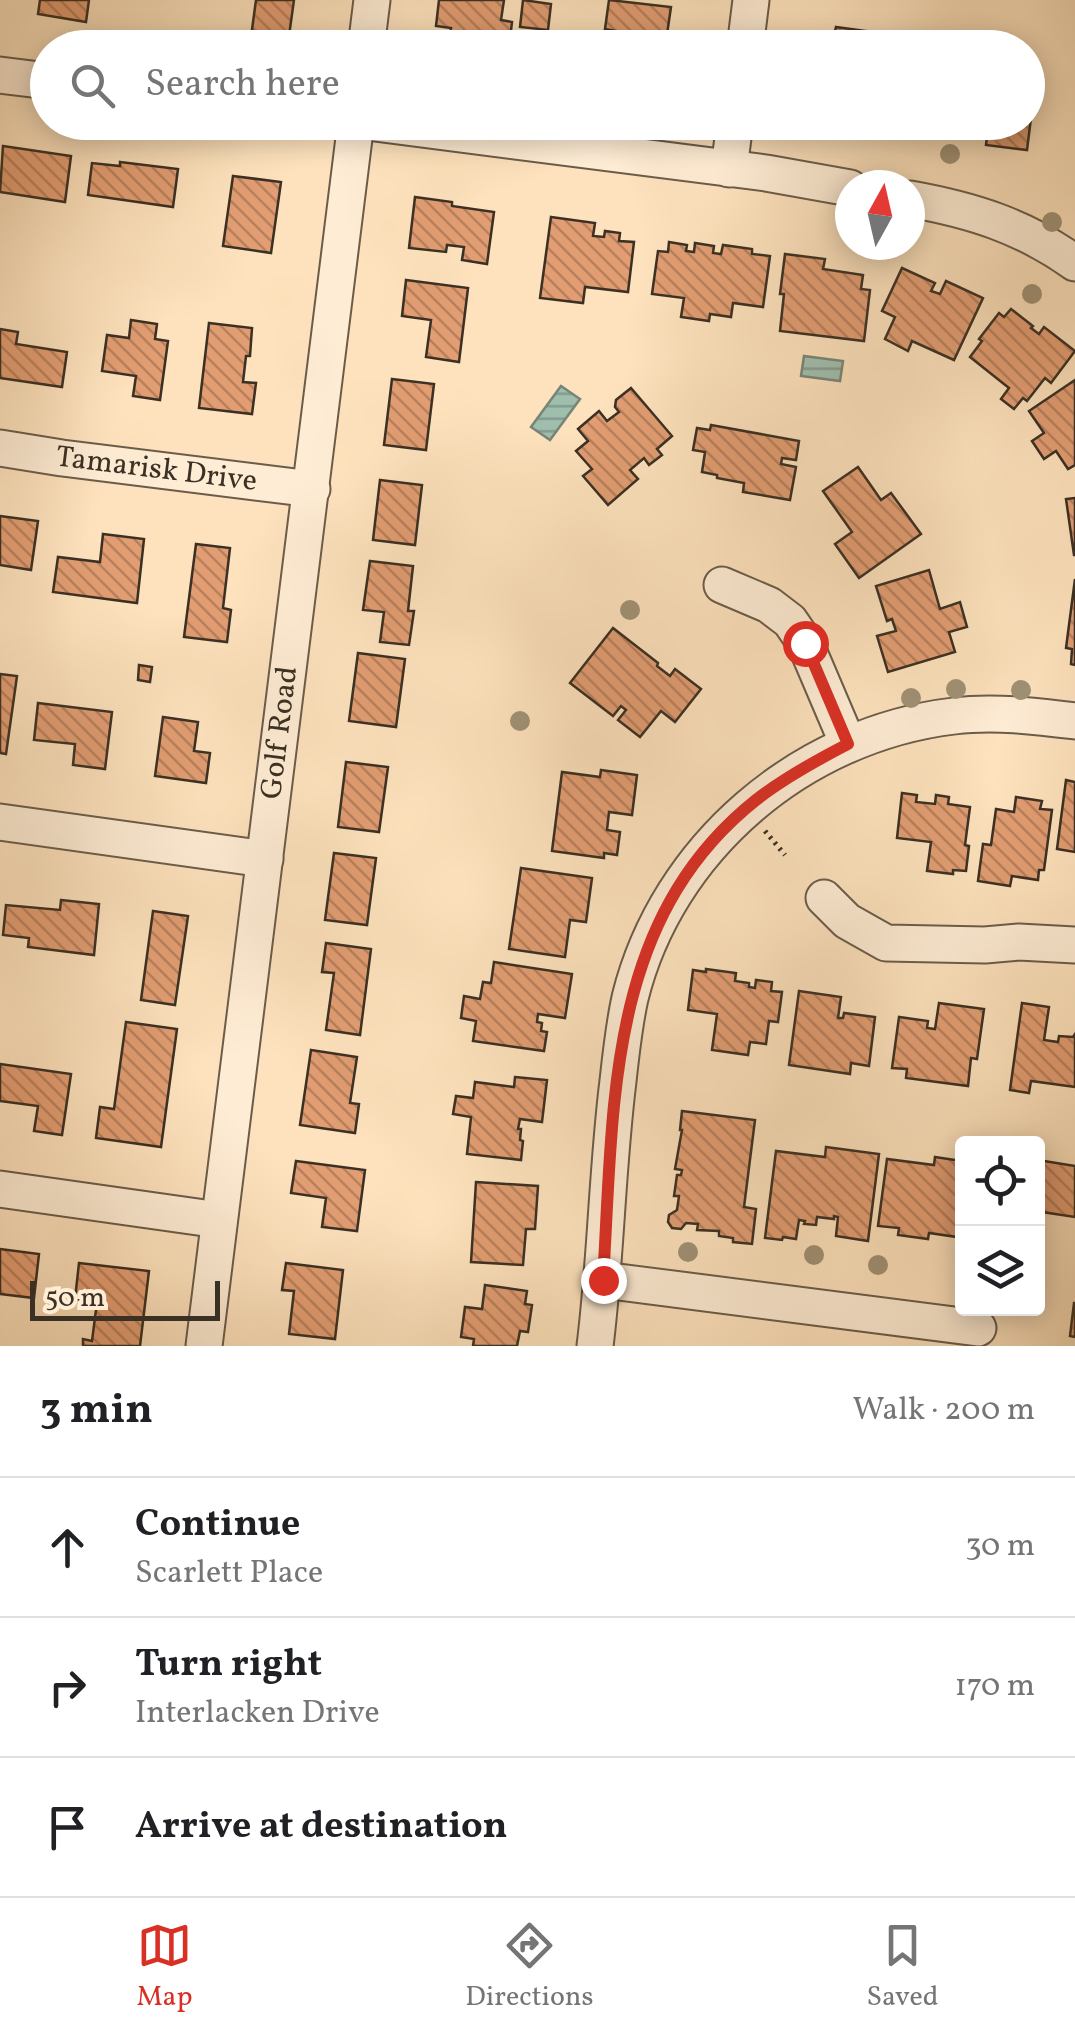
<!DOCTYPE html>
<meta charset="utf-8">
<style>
:root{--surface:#fff;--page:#f2f2f2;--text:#202124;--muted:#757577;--line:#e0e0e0;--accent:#d93025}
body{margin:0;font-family:Vollkorn,serif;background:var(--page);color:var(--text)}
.controls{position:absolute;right:30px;bottom:30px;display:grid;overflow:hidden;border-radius:10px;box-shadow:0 5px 25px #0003}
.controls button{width:90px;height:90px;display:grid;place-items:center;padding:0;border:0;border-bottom:2px solid var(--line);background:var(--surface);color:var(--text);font:50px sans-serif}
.compass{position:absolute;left:835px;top:170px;width:90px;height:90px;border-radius:50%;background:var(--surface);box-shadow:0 5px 25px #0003;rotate:8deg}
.scale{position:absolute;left:30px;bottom:25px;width:190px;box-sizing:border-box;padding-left:10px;border:5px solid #3a3024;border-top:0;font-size:28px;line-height:35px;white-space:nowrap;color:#3a3024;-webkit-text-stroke:8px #feecd4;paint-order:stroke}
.stop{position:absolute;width:30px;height:30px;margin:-22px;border:8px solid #d93025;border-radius:50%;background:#fff}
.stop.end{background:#d93025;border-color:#fff;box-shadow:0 2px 10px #0008}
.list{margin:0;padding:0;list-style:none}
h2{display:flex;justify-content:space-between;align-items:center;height:130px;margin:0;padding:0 40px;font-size:42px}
h2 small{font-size:32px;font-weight:400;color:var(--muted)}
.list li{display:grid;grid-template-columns:65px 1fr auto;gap:30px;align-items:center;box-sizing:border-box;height:140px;padding:0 40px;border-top:2px solid var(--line)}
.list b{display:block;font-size:38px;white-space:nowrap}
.list p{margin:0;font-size:32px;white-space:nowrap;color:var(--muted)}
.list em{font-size:32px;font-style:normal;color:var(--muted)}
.icon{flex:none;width:55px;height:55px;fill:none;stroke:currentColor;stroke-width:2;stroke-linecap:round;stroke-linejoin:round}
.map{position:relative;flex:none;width:1075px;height:1346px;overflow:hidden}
.search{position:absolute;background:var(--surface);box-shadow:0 5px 25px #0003;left:30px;right:30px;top:30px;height:110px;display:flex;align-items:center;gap:25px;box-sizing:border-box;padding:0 35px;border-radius:55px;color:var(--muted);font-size:38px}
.sheet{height:550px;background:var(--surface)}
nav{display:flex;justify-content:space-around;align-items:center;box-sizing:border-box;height:140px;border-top:2px solid var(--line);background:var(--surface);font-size:28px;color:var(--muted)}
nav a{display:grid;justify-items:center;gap:5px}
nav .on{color:var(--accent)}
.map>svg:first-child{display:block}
.water{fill:url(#water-rules);stroke:#778577;stroke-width:2.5}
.building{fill:url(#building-back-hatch);stroke:#3a3024;stroke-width:2.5}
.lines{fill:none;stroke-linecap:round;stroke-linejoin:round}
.minor-casing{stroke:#6b5c4a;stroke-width:39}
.path{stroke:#3a3024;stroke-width:5;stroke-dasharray:2.5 5;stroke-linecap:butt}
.minor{stroke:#feecd4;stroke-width:35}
.tree{fill:#a09175}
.route{stroke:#d93025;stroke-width:12}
.labels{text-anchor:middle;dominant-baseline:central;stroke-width:8;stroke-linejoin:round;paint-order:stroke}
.street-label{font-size:30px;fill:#3a3024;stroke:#feecd4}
</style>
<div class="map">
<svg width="1075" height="1346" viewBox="0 0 1075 1346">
<defs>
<pattern id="water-rules" width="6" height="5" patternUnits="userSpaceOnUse" patternTransform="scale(2.5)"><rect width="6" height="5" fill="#9fbeae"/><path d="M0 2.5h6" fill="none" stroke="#839b8d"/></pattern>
<pattern id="building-back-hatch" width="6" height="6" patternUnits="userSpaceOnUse" patternTransform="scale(2.5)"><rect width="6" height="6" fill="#e29d72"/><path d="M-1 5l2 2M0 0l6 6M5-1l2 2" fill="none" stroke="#b8805d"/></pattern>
</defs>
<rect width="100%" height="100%" fill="#fde2bd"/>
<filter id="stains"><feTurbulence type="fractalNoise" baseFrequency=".002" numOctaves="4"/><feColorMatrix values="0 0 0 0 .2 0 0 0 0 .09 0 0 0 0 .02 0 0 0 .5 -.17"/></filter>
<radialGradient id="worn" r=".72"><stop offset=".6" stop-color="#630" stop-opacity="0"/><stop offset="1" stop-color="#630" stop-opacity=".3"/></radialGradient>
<g class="water">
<polygon points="804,356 843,361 840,381 801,376"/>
<polygon points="561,386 580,399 550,440 531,427"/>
</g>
<g class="building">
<polygon points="40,0 89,0 86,22 38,14"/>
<polygon points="256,0 294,0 288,43 251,37"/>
<polygon points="439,0 504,0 501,20 512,22 510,39 495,37 494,48 462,48 463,39 449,37 451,28 436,26"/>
<polygon points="523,0 551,4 548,30 520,27"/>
<polygon points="609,0 671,7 665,48 614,48 616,31 605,29"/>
<polygon points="836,27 903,36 902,48 831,48"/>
<polygon points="1028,77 1036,78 1027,150 986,145 988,128 954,123 1028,122"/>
<polygon points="3,146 71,156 65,202 0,192"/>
<polygon points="120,162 178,169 173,207 88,195 92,163 120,166"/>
<polygon points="233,176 281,182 271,253 223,246"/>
<polygon points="415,197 452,202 452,206 494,212 487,264 462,260 464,247 447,245 446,252 409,248"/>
<polygon points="551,217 595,223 593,236 604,237 605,231 620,233 619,241 634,242 628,292 585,287 583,303 540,298"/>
<polygon points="669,242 687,245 686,251 694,252 695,243 714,246 713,253 721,254 723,245 752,249 752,254 770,256 763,307 733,303 731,317 710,314 709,321 681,317 684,298 652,294 658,251 668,252"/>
<polygon points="785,254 825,259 823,269 863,275 861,289 870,290 864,341 780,331 784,294 780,294"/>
<polygon points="902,268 935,283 931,291 940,294 946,281 983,298 954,360 912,341 908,351 885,339 895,317 882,311"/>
<polygon points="406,280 468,288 459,362 426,357 431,320 402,316"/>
<polygon points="1011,309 1033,326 1031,328 1039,334 1044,327 1075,351 1051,383 1045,378 1027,401 1023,398 1014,409 1001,399 1009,388 970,357 982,341 979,339 999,313 1004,317"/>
<polygon points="131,320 157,324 155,339 168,341 160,400 133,396 136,376 102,371 107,335 129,338"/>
<polygon points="209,323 252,328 250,356 246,356 243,382 256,383 252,414 199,408"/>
<polygon points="0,329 18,332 16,344 67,352 62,387 0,378"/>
<polygon points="392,379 434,384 426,450 384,445"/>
<polygon points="1075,380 1075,465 1068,469 1056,451 1044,459 1032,441 1044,433 1029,411"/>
<polygon points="631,388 672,436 657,449 662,455 649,465 644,458 630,470 638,479 608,505 583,476 592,469 576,451 588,441 578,429 599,411 607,421 619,412 615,407 616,400"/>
<polygon points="711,425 799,441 796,460 782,458 781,464 796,467 790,500 743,492 744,483 717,478 717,475 702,472 705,452 693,450 697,428 710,430"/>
<polygon points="858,467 881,500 891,493 921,534 859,578 835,544 852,532 823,491"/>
<polygon points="380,480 422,485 415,545 373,540"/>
<polygon points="1075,498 1075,555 1074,555 1066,499"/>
<polygon points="0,516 38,521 31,570 0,565"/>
<polygon points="103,534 144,539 137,603 53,592 58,557 100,562"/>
<polygon points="196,544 230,548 223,608 231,610 227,642 184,637"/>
<polygon points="370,561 413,566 408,611 414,611 409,645 380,642 384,612 363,610"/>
<polygon points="929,570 940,609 960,602 967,627 949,632 955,652 888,672 877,636 896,631 892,619 887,621 876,586"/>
<polygon points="1075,579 1075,665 1071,664 1072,649 1066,648"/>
<polygon points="613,628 658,663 657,666 670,676 675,669 701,689 675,722 661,711 640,737 618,720 626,710 621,706 613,716 570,683"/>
<polygon points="358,653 405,659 396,727 349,721"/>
<polygon points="139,665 152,667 150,682 138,680"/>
<polygon points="0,674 17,676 6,754 0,753"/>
<polygon points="38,703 112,712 105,769 73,765 75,744 34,740"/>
<polygon points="163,717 198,722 194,751 210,753 206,783 155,776"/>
<polygon points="346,762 388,767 379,832 338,827"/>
<polygon points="601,770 637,775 632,815 609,812 607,830 620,832 617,855 604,853 604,858 552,851 562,772 600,777"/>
<polygon points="1066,780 1075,782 1075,852 1057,849"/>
<polygon points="902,793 917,795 916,802 935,804 936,795 949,797 948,804 970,807 965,845 969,846 966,871 953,870 953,874 927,871 931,842 897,838"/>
<polygon points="1016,797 1042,801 1040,809 1052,810 1044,870 1039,870 1038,880 1012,876 1010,886 978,881 983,844 991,845 996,809 1014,812"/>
<polygon points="334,853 376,858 367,925 325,920"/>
<polygon points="521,868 592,878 586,922 570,920 565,957 509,949"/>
<polygon points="61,900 99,904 94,955 28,947 29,938 3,935 6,905 60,910"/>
<polygon points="153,911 188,916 175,1005 141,1000"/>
<polygon points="326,943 371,949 360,1035 326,1030 334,973 322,972"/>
<polygon points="494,962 572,974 565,1018 538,1014 537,1022 542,1023 541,1031 547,1032 544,1051 473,1041 476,1021 461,1018 464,996 480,999 483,982 491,983"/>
<polygon points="706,969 736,973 735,981 749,983 749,987 755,988 756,980 772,982 771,991 782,992 778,1022 769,1021 766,1044 750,1042 748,1055 712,1050 717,1014 688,1010 693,970 706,972"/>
<polygon points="799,991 841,997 838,1018 843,1018 844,1013 875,1017 869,1066 851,1063 850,1074 789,1065"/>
<polygon points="939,1003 984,1009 977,1059 971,1058 968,1086 906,1078 907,1069 892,1068 899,1017 928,1021 927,1028 935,1029"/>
<polygon points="1022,1003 1049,1007 1044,1040 1058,1042 1059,1036 1073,1037 1075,1034 1075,1087 1031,1081 1029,1093 1010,1090"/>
<polygon points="126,1022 177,1029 161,1147 96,1138 100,1107 114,1109"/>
<polygon points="311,1050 357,1057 350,1103 359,1104 355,1133 300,1125"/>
<polygon points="0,1064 71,1074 62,1135 34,1131 38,1106 0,1101"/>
<polygon points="515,1077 547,1080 542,1122 520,1119 518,1129 521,1129 520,1140 523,1141 521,1160 467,1154 471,1117 453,1114 456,1096 473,1098 475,1082 514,1087"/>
<polygon points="682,1111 755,1120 744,1207 756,1209 752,1244 733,1242 733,1238 719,1236 719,1231 697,1230 698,1224 686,1223 681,1229 672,1228 668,1222 669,1215 677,1210 679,1196 674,1196 677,1175 681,1175 682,1170 675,1169 682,1130 680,1130"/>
<polygon points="826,1147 879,1154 868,1241 836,1236 838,1217 834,1216 834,1219 817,1217 816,1225 804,1224 805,1221 799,1220 796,1239 783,1237 782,1240 765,1238 776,1151 825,1157"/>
<polygon points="935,1157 962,1161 962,1231 958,1230 957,1237 929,1233 928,1239 898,1235 899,1228 878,1226 887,1159 934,1165"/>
<polygon points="1038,1160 1075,1166 1075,1217 1042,1212 1041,1222 1038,1222"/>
<polygon points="296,1161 365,1170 357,1231 322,1227 326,1198 291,1193"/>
<polygon points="476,1182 538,1186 535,1229 526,1229 523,1265 471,1262"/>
<polygon points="0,1249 39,1254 34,1298 0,1294"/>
<polygon points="79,1263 149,1271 140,1346 83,1346 83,1339 92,1341 97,1302 75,1299"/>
<polygon points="286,1263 343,1270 335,1339 289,1334 294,1291 282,1290"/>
<polygon points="485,1285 527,1291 525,1304 532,1305 528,1332 520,1331 517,1346 473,1346 474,1339 461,1337 465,1307 482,1309"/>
<polygon points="1074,1303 1075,1303 1075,1337 1070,1336"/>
</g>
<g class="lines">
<defs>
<g id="minor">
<polyline points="366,48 372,0"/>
<polyline points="745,48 751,0"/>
<polyline points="0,75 48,81"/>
<polyline points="367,122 766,173 850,188"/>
<polyline points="729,169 735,122"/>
<path d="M 910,199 C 972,210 1023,226 1075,263"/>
<path id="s1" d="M 0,448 L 62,458 L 312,489"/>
<polyline points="722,585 769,605 790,621 805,643 848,744"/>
<polyline points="0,822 265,859"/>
<polyline points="824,898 847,921 886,943 985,945 1019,942 1075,945"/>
<polyline points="0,1189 219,1220"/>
<polyline points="603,1280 978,1328"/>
<path id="s2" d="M 204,1346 L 356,122"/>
<path d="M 595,1346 C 606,1258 607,1169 618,1081 C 621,1053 624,1025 630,998 C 667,848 801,734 954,716 C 993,711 1036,716 1075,721"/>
</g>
</defs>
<use href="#minor" class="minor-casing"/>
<polyline class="path" points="765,831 785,855"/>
<use href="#minor" class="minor"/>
</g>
<g class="tree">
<circle cx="950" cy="154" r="10"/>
<circle cx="1052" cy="222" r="10"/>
<circle cx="1032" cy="294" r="10"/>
<circle cx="630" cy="610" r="10"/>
<circle cx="956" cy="689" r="10"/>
<circle cx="1021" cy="690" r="10"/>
<circle cx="911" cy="698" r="10"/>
<circle cx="520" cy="721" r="10"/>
<circle cx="688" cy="1252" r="10"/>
<circle cx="814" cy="1255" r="10"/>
<circle cx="878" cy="1265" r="10"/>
</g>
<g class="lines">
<path class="route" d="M 603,1280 C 614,1107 605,920 756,800 C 784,778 815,761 848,744 L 805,643"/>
</g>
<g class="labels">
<g class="street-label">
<text stroke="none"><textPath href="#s1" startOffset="158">Tamarisk Drive</textPath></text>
<text stroke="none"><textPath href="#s2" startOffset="618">Golf Road</textPath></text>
</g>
</g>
<rect width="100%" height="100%" filter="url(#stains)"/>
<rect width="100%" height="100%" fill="url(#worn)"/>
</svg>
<div class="controls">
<button><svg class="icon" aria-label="locate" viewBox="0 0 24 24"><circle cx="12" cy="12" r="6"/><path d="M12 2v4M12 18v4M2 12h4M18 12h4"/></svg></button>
<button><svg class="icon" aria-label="layers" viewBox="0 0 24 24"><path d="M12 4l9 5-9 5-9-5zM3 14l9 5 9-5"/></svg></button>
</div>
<svg class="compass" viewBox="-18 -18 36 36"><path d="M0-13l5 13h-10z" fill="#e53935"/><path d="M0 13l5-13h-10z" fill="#757577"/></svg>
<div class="scale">50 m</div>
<div class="stop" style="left:805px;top:643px"></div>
<div class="stop end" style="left:603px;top:1280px"></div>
<div class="search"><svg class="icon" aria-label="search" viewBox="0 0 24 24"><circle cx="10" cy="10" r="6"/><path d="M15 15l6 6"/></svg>Search here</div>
</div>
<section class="sheet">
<h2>3 min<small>Walk · 200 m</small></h2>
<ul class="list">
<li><svg class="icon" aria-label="ahead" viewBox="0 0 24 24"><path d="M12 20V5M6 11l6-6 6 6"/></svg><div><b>Continue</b><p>Scarlett Place</p></div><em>30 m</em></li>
<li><svg class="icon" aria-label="right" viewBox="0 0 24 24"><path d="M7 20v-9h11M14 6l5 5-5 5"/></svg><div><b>Turn right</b><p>Interlacken Drive</p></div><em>170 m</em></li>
<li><svg class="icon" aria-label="arrive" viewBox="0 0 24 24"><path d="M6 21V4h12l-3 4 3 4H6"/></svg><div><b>Arrive at destination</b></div></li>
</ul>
</section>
<nav>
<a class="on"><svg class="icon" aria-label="map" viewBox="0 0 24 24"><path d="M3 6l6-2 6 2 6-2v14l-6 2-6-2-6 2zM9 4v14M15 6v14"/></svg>Map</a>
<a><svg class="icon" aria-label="directions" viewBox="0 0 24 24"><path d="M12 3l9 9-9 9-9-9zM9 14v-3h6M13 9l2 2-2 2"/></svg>Directions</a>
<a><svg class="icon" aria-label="saved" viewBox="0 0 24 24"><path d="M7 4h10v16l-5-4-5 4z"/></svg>Saved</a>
</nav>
